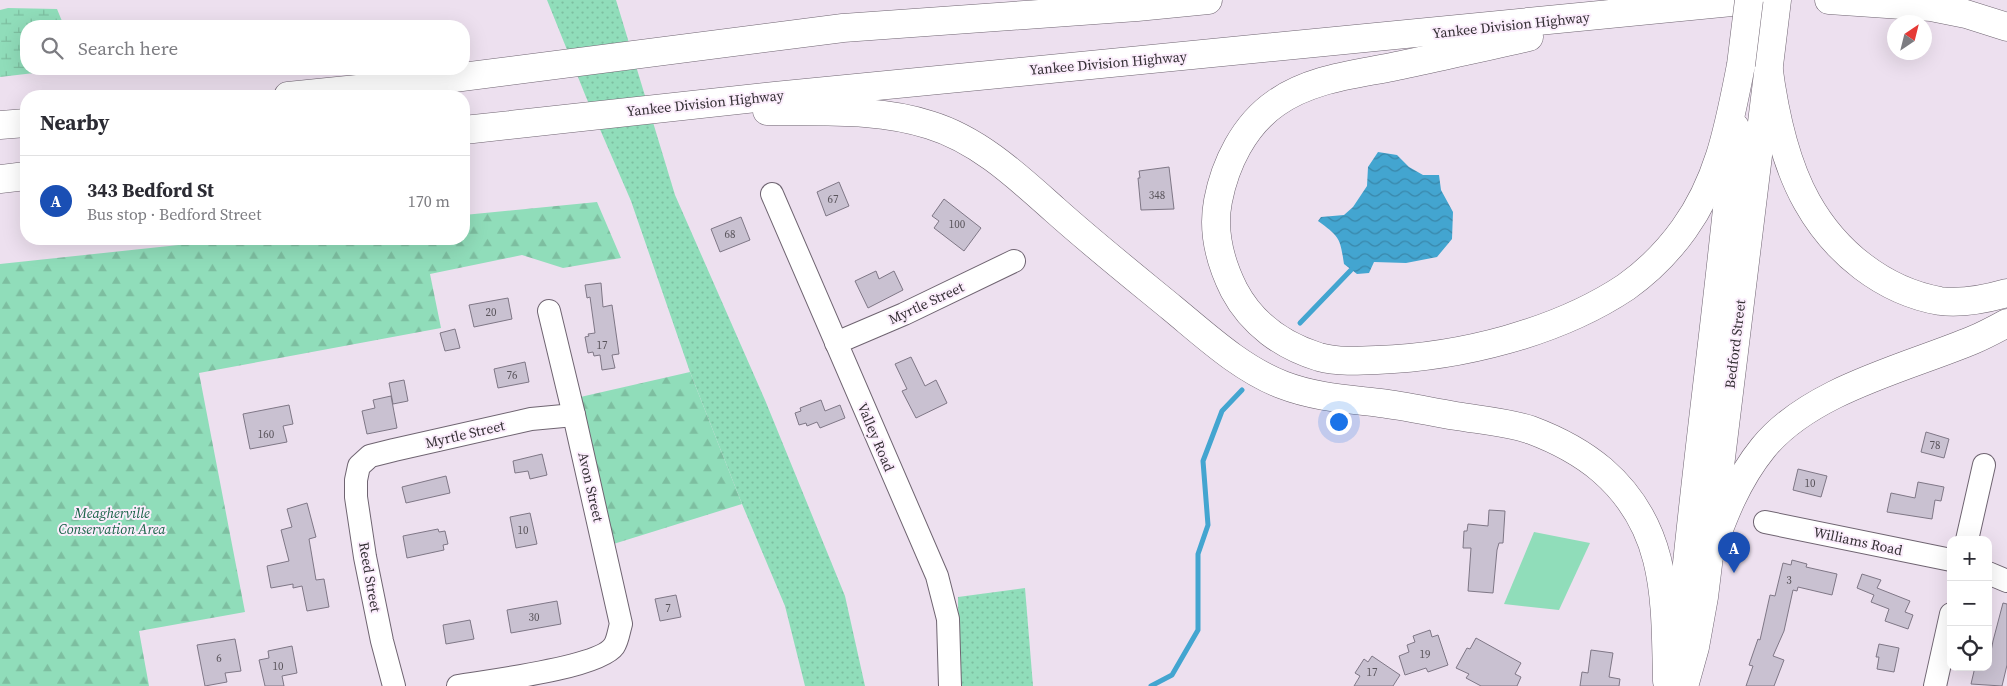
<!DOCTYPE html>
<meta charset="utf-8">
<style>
:root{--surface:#fff;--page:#f7f7f7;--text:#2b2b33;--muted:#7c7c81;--line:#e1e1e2;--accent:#b64097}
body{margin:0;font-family:"Source Serif 4",serif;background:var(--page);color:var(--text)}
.controls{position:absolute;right:15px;bottom:15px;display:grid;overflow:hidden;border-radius:10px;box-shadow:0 5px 20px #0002}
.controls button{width:45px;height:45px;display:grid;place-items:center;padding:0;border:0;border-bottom:1px solid var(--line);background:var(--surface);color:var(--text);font:25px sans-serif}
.compass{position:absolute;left:1887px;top:15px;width:45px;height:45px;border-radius:50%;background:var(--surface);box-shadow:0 5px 20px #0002;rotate:35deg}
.you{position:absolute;left:1338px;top:421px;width:18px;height:18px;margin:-12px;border:4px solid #fff;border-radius:50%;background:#1a73e8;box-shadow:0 0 0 8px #1a73e833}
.badge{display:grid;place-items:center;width:32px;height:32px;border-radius:50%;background:var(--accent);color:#fff;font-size:16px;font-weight:700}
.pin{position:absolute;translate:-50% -41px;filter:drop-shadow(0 1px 2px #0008)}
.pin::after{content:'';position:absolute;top:26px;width:18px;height:15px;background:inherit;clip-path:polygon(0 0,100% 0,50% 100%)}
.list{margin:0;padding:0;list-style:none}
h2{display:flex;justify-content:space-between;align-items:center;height:65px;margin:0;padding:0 20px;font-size:21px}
h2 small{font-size:16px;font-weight:400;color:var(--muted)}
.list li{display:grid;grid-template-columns:32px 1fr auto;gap:15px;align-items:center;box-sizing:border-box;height:90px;padding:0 20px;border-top:1px solid var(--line)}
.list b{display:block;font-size:19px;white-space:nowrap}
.list p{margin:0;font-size:16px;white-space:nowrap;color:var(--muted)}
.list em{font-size:16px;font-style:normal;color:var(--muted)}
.icon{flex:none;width:28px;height:28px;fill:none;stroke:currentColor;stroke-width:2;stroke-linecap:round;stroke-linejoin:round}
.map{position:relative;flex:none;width:2007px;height:686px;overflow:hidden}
.search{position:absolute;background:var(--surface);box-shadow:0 5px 20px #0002;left:20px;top:20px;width:450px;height:55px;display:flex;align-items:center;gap:12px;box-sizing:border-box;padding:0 18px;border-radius:20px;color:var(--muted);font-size:19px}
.panel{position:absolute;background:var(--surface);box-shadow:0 5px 20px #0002;left:20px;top:90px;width:450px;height:155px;border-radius:20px}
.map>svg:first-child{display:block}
.grass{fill:url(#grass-dots)}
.forest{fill:url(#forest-firs)}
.wetland{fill:url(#wetland-marsh)}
.garden{fill:#90ddba}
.water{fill:url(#water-waves)}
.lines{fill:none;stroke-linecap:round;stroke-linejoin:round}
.stream{stroke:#43a5d0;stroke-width:5}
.building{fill:#c9c1d1;stroke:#7f7786}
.minor-casing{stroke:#6f6471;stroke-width:24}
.major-casing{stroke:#6f6471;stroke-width:29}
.highway-casing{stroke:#6f6471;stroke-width:29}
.minor{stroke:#fff;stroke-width:22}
.major{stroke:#fff;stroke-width:28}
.highway{stroke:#fff;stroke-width:28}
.major-bridge-casing{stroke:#6f6471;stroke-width:29;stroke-linecap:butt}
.major-bridge{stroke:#fff;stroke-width:28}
.labels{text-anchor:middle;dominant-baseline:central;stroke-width:4;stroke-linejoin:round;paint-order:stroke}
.number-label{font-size:11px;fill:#59545b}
.street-label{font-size:14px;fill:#342f34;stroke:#fbedfc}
.park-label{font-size:14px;font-style:italic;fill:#186247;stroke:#fbedfc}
</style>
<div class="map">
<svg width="2007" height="686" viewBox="0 0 2007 686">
<defs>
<pattern id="grass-dots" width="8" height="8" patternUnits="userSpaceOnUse" patternTransform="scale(1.25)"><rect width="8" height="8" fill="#90ddba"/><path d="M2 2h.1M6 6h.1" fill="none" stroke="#7dbea0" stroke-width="1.8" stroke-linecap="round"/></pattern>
<pattern id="forest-firs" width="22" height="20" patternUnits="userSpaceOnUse" patternTransform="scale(1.25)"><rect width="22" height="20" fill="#90ddba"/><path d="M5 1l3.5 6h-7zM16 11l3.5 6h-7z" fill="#7dbea0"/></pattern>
<pattern id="wetland-marsh" width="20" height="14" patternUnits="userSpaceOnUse" patternTransform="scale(1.25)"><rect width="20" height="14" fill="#90ddba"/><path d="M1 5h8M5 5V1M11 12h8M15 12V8" fill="none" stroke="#7dbea0"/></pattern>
<pattern id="water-waves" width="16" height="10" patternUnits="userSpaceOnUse" patternTransform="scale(1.25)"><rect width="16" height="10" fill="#43a5d0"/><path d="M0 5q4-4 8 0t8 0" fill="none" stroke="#3987aa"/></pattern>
</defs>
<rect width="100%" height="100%" fill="#ede0ef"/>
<g class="grass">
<polygon points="547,0 616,0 675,195 765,400 845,596 865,686 805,686 785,606 742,504 690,372 631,201 586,97"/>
<polygon points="1025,588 1033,686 959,686 958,597"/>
</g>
<g class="forest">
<polygon points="597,202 621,258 563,268 522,255 430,274 441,328 199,373 245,612 139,631 149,686 0,686 0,264 235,239 464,239 464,215"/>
<polygon points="690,372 742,504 607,546 576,398"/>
</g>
<polygon class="wetland" points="8,8 57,9 64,26 26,26 26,69 53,69 51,71 0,77 0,10"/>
<polygon class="garden" points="1534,532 1590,543 1559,610 1504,604"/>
<path class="water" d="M 1378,152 L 1397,155 L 1409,167 L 1423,175 L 1439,175 L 1441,190 L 1453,212 L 1452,239 L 1437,257 L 1406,263 L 1374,262 L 1369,273 L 1357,274 L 1344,264 C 1340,238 1340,237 1318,221 L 1321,217 L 1344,215 L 1353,207 L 1367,186 L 1368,167 Z"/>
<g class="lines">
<g class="stream">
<polyline points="1300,323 1351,270"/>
<polyline points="1151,686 1172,675 1198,630 1198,554 1208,525 1203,461 1222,411 1242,390"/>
</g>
</g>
<g class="building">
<polygon points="1169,167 1174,209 1141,210 1138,178 1140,178 1139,171"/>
<polygon points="839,182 849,206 826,216 817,192"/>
<polygon points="944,199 981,228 964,251 934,228 939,221 932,216"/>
<polygon points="741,217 750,240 720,252 711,229"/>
<polygon points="876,271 879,279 894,271 903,290 868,308 855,281"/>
<polygon points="601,283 603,307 612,305 619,354 612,355 615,368 602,370 600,355 594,356 593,352 588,353 585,337 589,336 588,334 595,333 590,297 587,298 585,285"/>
<polygon points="508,298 512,319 474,327 469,305"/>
<polygon points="455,329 460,348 445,351 440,333"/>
<polygon points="911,357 925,386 936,380 947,403 916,418 902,391 907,389 895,364"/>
<polygon points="525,362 529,382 498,388 494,369"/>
<polygon points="404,380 408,401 393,404 389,383"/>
<polygon points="391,396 397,428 367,434 362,411 375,408 373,400"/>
<polygon points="821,400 825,411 840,405 845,418 820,428 817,422 807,426 806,423 799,425 795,413 801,411 800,408"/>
<polygon points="289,405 293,424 283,426 287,442 250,449 243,414"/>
<polygon points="1926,432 1949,439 1944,458 1921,452"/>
<polygon points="542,454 547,475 530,479 528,471 515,473 513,461"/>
<polygon points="1798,469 1827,476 1821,497 1793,490"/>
<polygon points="446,476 450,493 406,503 402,487"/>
<polygon points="1918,482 1944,487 1941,501 1935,500 1932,519 1887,512 1891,493 1915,498"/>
<polygon points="307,503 316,537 309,539 316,580 324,579 329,607 307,611 302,586 293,588 293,584 271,588 267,566 289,561 281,530 292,527 287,509"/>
<polygon points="1489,510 1505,511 1503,543 1499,543 1497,550 1493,593 1468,591 1471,548 1463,548 1464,531 1467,531 1468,524 1488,526"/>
<polygon points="530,513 537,544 516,548 510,517"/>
<polygon points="438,529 439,532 445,531 448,544 443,545 444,550 407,558 403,536"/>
<polygon points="1792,560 1807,564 1806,567 1837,574 1832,595 1798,587 1797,591 1793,590 1784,631 1773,656 1784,660 1774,686 1746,686 1753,666 1749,665 1758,639 1760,640 1770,595 1775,596 1783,563 1791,565"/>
<polygon points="1862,574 1881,580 1877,588 1910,601 1905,612 1913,615 1908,629 1885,621 1889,609 1871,602 1874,595 1857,588"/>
<polygon points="676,595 681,617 660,621 655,599"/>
<polygon points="557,601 561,624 511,633 507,610"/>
<polygon points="2003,603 2007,604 2007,665 2002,686 1971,684 1975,667 1988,667 1993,641"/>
<polygon points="470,620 474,639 446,644 443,625"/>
<polygon points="1430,630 1432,637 1438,635 1448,665 1428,672 1426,668 1405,675 1399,656 1409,652 1407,645 1415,642 1413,636"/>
<polygon points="1476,638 1521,663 1515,674 1521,677 1517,686 1481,686 1466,678 1469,674 1456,668 1467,648 1470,649"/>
<polygon points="235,639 241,671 225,673 227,682 205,686 197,645"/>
<polygon points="1879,644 1899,648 1894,672 1877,669 1879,657 1876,657"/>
<polygon points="292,646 297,673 282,676 284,686 265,686 259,660 269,658 268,651"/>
<polygon points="1591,650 1613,653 1609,677 1620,679 1619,686 1580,686 1582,672 1588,673"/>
<polygon points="1372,656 1400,675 1393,686 1354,686 1360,676 1355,673 1364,659 1368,662"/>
</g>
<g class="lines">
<defs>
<g id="minor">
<polyline points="772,194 937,576 948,619 950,686"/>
<polyline points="836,343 904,314 1014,261"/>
<polyline points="1765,522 1951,560"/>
<polyline points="1967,540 1984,465"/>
<polyline points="1988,573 2007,581"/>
<polyline points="394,686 382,641 365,557 356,497 356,480 359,466 370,456 394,450 531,419 574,415"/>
<path d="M 458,686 C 487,681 599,668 614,646 C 618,640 619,630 621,624 L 574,415 L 549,311"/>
<polyline points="1935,686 1951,614"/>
</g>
<g id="major">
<path d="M 1679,646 C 1694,472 1720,300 1735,127"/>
<polyline points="1683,686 1685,683 1695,647 1704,597 1777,0"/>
</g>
<g id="highway">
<polyline points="1829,0 1931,7 1966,14 2007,27"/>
<path d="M 1529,37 C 1483,48 1437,57 1392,67 C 1352,75 1310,79 1276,103 C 1244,125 1225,164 1218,201 C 1212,232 1220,262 1234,290 C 1252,324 1283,346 1319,357 C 1337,362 1358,361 1377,360 C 1460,357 1557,333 1626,287 C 1647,272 1669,250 1684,229 C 1720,179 1729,125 1741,65"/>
<path d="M 1768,64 C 1774,111 1784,161 1807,202 C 1835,252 1883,291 1940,301 C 1962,304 1986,299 2007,293"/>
<polyline points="288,96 407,84 843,28 1137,7 1208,0"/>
<path d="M 767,111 C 821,112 878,108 930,125 C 979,140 1018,177 1055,210 C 1093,244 1133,276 1172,308 C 1206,336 1241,369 1283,385 C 1314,397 1347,399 1380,403 C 1406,406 1431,412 1456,416 C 1480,420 1507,422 1531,430 C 1555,439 1582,453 1602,470 C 1669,528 1665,601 1667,681 L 1670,686"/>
<polyline points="0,125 26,123"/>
<polyline points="464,130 775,96 1752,0"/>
<polyline points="0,179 26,176"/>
<path d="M 1709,556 C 1723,517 1737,480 1763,448 C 1810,390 1906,368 1973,340 C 1985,335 1996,329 2007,323"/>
</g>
</defs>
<use href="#minor" class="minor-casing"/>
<use href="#major" class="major-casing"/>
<use href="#highway" class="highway-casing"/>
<use href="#minor" class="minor"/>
<use href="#major" class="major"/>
<use href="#highway" class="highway"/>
<defs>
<polyline id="major-bridge" points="1741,65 1749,0"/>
</defs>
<use href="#major-bridge" class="major-bridge-casing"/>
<use href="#major-bridge" class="major-bridge"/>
</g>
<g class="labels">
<g class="number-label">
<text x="1157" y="195">348</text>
<text x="833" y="199">67</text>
<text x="957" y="224">100</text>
<text x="730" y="234">68</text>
<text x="491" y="312">20</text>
<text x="602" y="345">17</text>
<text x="512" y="375">76</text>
<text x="266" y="434">160</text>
<text x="1935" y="445">78</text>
<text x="1810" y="483">10</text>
<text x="523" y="530">10</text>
<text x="1789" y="580">3</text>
<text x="668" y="608">7</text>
<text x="534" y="617">30</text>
<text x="1425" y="654">19</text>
<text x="219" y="658">6</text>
<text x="278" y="666">10</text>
<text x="1372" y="672">17</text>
</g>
<g class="street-label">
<text transform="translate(1511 25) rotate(-6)">Yankee Division Highway</text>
<text transform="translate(1108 63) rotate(-5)">Yankee Division Highway</text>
<text transform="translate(705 103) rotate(-6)">Yankee Division Highway</text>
<text transform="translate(926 303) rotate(-25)">Myrtle Street</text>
<text transform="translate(1735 344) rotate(-83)">Bedford Street</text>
<text transform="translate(465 434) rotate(-13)">Myrtle Street</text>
<text transform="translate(876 437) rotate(67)">Valley Road</text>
<text transform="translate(591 487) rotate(77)">Avon Street</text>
<text transform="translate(1858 541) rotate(12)">Williams Road</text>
<text transform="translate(370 577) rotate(80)">Reed Street</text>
</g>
<g class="park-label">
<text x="112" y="513">Meagherville<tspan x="112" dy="16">Conservation Area</tspan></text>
</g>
</g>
</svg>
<div class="controls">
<button>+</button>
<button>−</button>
<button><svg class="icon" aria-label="locate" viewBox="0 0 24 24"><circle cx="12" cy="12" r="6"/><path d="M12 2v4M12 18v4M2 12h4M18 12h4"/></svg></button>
</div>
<svg class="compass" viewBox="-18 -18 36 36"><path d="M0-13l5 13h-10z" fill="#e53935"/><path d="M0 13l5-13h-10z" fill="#7c7c81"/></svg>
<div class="you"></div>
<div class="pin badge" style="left:1734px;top:573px;background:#1a4fb4">A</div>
<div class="search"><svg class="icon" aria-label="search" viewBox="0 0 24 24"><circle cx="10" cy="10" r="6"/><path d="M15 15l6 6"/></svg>Search here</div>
<section class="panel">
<h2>Nearby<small></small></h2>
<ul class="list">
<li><span class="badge" style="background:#1a4fb4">A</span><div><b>343 Bedford St</b><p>Bus stop · Bedford Street</p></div><em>170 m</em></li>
</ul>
</section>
</div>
